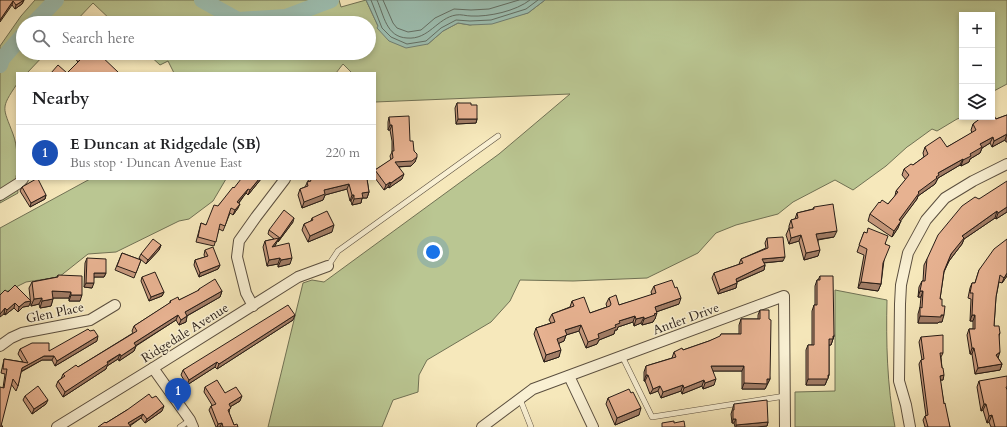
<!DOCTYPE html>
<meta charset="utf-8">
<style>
:root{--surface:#fff;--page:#f6f6f6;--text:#202124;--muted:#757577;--line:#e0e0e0;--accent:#8f2418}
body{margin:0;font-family:Cardo,serif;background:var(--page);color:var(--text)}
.controls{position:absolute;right:12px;top:12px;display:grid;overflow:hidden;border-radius:0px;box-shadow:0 2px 6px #0003}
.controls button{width:36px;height:36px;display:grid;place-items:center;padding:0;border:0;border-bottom:1px solid var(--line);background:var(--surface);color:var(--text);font:20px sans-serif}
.you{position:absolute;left:433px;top:252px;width:14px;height:14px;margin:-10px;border:3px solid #fff;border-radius:50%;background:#1a73e8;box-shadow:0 0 0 6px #1a73e833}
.badge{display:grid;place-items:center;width:26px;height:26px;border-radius:50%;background:var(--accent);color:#fff;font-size:13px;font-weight:700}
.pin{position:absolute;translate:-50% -33px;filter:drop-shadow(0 1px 2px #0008)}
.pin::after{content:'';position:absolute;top:21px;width:14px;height:12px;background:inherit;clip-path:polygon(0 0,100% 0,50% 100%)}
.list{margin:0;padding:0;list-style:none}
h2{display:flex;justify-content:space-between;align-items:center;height:52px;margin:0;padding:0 16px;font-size:17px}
h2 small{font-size:13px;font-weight:400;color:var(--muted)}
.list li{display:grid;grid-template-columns:26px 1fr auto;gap:12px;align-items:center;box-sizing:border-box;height:56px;padding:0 16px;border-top:1px solid var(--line)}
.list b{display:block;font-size:15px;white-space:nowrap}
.list p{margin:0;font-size:13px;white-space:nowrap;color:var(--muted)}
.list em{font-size:13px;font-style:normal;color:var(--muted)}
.icon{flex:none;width:22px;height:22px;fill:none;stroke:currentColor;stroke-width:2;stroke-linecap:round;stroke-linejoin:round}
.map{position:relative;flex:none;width:1007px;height:427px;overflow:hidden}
.search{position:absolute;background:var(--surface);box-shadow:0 2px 6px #0003;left:16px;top:16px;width:360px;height:44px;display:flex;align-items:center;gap:10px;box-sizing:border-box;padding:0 14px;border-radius:22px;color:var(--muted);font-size:15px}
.panel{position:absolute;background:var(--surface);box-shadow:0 2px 6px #0003;left:16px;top:72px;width:360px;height:108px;border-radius:0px}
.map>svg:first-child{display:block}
.green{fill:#bac692;stroke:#707154}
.water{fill:#9dc0b3;stroke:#6e7e74}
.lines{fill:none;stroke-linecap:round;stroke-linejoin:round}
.shore{stroke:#626e64;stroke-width:1}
.river{stroke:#9dc0b3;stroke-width:16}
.lane-casing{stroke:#5b4f3f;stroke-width:6}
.street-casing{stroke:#5b4f3f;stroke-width:12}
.lane{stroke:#f9f0d3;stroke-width:5}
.street{stroke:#f9f0d3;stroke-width:10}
.wall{fill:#c7997d;stroke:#271c16}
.shaded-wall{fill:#a27d66;stroke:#271c16}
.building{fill:#e7b291;stroke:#271c16}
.labels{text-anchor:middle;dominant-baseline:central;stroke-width:3;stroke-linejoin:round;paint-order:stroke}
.street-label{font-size:13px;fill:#271c16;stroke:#f9f0d3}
</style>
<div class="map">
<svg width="1007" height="427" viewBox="0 0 1007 427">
<rect width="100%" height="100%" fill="#f6e8bb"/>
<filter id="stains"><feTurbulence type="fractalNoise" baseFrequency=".005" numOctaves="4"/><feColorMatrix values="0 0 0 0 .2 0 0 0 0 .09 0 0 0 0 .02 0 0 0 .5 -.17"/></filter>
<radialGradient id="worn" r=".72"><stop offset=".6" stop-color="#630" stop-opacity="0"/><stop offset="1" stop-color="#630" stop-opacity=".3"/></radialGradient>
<g class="green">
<path d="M 35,0 L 339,0 L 341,7 L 366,0 L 378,26 L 428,44 L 443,31 L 458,23 L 470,25 L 528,13 L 545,0 L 1007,0 L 1007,84 L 992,92 L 992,15 L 962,15 L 963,117 L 957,119 L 937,131 L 932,129 L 910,145 L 907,147 L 886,166 L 853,190 L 835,180 L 793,202 L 778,214 L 736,225 L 716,233 L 698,253 L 647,278 L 573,281 L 520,280 L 510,301 L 491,322 L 427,360 L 419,375 L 418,392 L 393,400 L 382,427 L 268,427 L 303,283 L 312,280 L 324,282 L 499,154 L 570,94 L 375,102 L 375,73 L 352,73 L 343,64 L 336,73 L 174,73 L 168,61 L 160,65 L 147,53 L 369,53 L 369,23 L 114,23 L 93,3 L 74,23 L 23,23 L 23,53 L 46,53 L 27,73 L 17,73 L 17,84 C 0,109 3,107 13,134 C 18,147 17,161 17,174 L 16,176 L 18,193 L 0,203 L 0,46 L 21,16 Z"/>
<polygon points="90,179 226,179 213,201 189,219 179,221 116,252 88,254 59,277 26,282 0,295 0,228"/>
<path d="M 835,290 L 887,300 C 886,342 887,386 895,427 L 795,427 L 795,392 L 835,391 Z"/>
</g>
<polygon class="water" points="366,0 545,0 528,13 492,24 470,25 458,23 443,31 428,44 406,48 389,41 377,28 378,26"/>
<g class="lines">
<g class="shore">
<polyline points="371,0 382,28 391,37 407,44 426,41 441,28 456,20 470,21 491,20 526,9 538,0"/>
<path d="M 377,0 C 384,15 386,37 407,38 C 429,40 437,18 456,15 C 461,14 466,16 471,16 C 489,17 516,11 530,0"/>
<polyline points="383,0 393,23 397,28 408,32 421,30 435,18 454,9 471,10 489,9 519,0"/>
</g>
<g class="river">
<polyline points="202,0 238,20 286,17 331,0"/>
<polyline points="34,23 56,0"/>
<polyline points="0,65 2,59 23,35"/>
</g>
<defs>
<g id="lane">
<polyline points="328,266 338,251 498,136"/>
<polyline points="622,356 652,417 785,396"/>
<polyline points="520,399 531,427"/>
<polyline points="180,427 190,420"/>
</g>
<g id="street">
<polyline points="0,195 19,183 23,179"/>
<polyline points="253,306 246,293 237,257 239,241 256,217 285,179"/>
<polyline points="0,346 11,338 22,333 90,320 115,305"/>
<polyline points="153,368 190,420 193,427"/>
<polyline points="569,376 593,427"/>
<polyline points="57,427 153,368 298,277 328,266"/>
<polyline points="482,427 533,389 784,296 785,427"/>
<polyline points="910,427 906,405 899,381 900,304 901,285 908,253 926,220 945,198 973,181 1007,164"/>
</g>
</defs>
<use href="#lane" class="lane-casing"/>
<use href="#street" class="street-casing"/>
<use href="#lane" class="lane"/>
<use href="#street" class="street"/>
</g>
<g class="wall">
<polygon points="0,0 24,0 22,4 15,9 12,5"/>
<polygon points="72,53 98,53 78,62 72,55"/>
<polygon points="457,103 471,105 477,119 476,123 456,124 455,108"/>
<polygon points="1007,115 1007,142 1006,142 1005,140 992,147 990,143 982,148 980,153 970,159 969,162 961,166 960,165 938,178 935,184 918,196 917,199 900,221 898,228 892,237 868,221 870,214 880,203 888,204 895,196 896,191 906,180 902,175 904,169 913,165 924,157 923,153 925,147 947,147 972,133 971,130 973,124 980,119 981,117 992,117 996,119"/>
<polygon points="389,117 410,141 414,151 415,162 411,166 399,167 402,179 393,185 389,188 388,187 384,190 375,178 375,170 391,160 390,156 392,152 392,141 390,130 388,130 388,122"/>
<polygon points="261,179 248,195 246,193 239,203 238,208 233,215 230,213 223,231 219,229 214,246 196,242 201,223 206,225 218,206 234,188"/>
<polygon points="309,179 367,179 369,192 367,198 362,198 361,203 352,205 351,201 350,201 347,189 325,195 323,200 302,208 298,195 300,189 305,187"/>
<polygon points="22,187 46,195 45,199 30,207 20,191"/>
<polygon points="979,199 1007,212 996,219 995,218 964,239 962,244 949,261 944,272 940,299 942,322 939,322 938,323 918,323 918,314 920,307 921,297 918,297 919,287 922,281 923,281 924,265 927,259"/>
<polygon points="814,207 834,237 818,240 818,256 804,260 799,241 789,244 786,235 789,228 789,226 791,220 795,219 797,213 813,209"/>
<polygon points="312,218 332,232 308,242 302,230 304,224 311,221"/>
<polygon points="293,222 278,242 277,241 275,246 290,264 278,267 278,264 267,266 263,247 265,241 274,239 268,234 269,230"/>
<polygon points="864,232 886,244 881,284 878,291 858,288 864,255 857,252"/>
<polygon points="767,238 783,261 764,263 765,265 764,270 737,282 736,288 718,294 712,278 714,273 740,264 739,264 741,259 766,248 765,243"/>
<polygon points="1007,239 1007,276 1002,283 999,282 996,297 994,326 1000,333 999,336 998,358 1002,364 1000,370 975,374 972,354 970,354 967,335 969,329 973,329 973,321 970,321 971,299 968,298 970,288 972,283 975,283 979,270"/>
<polygon points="161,245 159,250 146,264 139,258 141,254"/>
<polygon points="205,250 220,265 218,269 199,277 194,265 195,260 205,257 204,255"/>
<polygon points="122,253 141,260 134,278 115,270"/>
<polygon points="87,258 106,273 104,277 94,277 92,288 84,287 85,263"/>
<polygon points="58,275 80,301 69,301 69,298 53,298 51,306 40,308 39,304 31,306 29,288 32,282 57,277"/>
<polygon points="820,276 834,336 831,345 829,345 829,375 825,385 806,385 806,350 808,345 812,345 812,311 814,305 815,305 815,286 817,280 818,280"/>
<polygon points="142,277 164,292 162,296 149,301 141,281"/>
<polygon points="654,286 679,304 656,312 655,319 654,320 653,322 642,325 641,323 634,326 633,322 618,327 617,330 615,330 614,334 599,340 597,344 586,348 579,331 566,335 564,341 559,343 559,357 544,362 534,334 536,328 551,323 549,320 552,314 570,307 572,301 590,313 607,307 606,304 609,298 619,305 652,295 651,292"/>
<polygon points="199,289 222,291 220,297 187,316 186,322 179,325 176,320 136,346 134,351 119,361 118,359 107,366 106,369 63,397 56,386 58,381 61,379 63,374 78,367 133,333 132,331 134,326 170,303 170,301 179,300 198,291"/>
<polygon points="8,292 29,306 23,307 18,312 14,308 5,315 4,314"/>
<polygon points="760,310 770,379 765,389 742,389 742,371 713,371 714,385 703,389 702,386 682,394 681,391 661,398 658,391 650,394 645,381 644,381 644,372 646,366 672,358 674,352 683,350 709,341 720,337 721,334 739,334 739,325 741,319 758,319 758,315"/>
<polygon points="293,320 217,369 215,367 187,385 181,375 183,370"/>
<polygon points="921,337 943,353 941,357 943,380 940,380 944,404 950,427 925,427 923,420 925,416 926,416 919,364 921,360 922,360 919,342"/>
<polygon points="97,341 55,366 52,360 42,360 21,372 18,386 16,391 11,384 0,427 3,388 5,374 1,373 3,364 4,359 23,362 18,354 20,349 49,351"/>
<polygon points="979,381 1007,427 991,427 989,422 987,423 983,410 981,411 977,387"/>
<polygon points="205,387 225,393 240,401 230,407 229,413 234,425 238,427 216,427 209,410 211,406 212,405 204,392"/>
<polygon points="631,393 639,415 615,425 606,404 608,398"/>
<polygon points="25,396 46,404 32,414 23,400"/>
<polygon points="734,404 768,422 767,426 757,427 735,427 734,423 732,423 731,414"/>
<polygon points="127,410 162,411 145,423 141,418 130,426 106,423"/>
</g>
<g class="shaded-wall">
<polygon points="24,0 22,4 15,9 16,5"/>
<polygon points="13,1 12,5 0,22 0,20"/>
<polygon points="458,119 477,119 476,123 456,124"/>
<polygon points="390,125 392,125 390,130 388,130"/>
<polygon points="1007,134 1005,140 992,147 994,141"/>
<polygon points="993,137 990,143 982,148 980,153 970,159 969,162 961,166 963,160 980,144"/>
<polygon points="417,157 415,162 411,166 393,167 395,162"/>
<polygon points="963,159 960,165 938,178 935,184 918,196 917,199 897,226 899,220 918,192 938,173"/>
<polygon points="404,174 402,179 389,188 391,183"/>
<polygon points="259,179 261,179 248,195 250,190"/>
<polygon points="390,182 388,187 384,190 386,185"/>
<polygon points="349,184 347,189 325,195 323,200 302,208 304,202 324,190"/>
<polygon points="248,189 246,193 236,206 237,202"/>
<polygon points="369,192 367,198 362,198 361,203 352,205 354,199 362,193"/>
<polygon points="46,195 45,199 30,207 31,203"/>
<polygon points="352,195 354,195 351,201 350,201"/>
<polygon points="240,204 238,208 233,215 235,210"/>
<polygon points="1007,207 1007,212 996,219 998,213"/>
<polygon points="997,211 995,218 964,239 962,244 949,261 941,277 951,254 962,236"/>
<polygon points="294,218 293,222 278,242 280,238"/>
<polygon points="901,221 898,228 892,237 894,231"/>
<polygon points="334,225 332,232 308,242 310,236"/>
<polygon points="837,231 834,237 814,240 816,234"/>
<polygon points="801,235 799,241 789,244 791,238"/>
<polygon points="279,238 276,244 270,253 272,247"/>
<polygon points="161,245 159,250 146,264 148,260"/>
<polygon points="820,250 818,256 804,260 806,253"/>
<polygon points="785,257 783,261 761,263 762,259"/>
<polygon points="280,258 278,264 267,266 269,260"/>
<polygon points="292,258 290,264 278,267 281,260"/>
<polygon points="220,265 218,269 199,277 200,273"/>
<polygon points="765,265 764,270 734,283 736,279"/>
<polygon points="94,273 106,273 104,277 93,277"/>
<polygon points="1007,273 1007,276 1002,283 1004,278"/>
<polygon points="861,282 881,284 878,291 858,288"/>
<polygon points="86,283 94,283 92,288 84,287"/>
<polygon points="737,283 736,288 718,294 720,290"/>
<polygon points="52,291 71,292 69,298 50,298"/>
<polygon points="222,291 220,297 183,318 185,312"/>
<polygon points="920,291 923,291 921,297 918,297"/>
<polygon points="164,292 162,296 149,301 151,297"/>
<polygon points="71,295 82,295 80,301 69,301"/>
<polygon points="42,298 39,304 31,306 34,299"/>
<polygon points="681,298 679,304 653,313 655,307"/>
<polygon points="53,299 51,306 40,308 42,301"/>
<polygon points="31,301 29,306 23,307 18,312 19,307 25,302"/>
<polygon points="15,303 14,308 5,315 7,310"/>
<polygon points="5,308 4,314 0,317 0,314"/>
<polygon points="657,313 655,319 654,320 653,322 642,325 644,319"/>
<polygon points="178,315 176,320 132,348 134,343"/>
<polygon points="295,315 293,320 217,369 219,364"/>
<polygon points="941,315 944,315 942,322 939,322 938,323 918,323 920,316"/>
<polygon points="972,315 975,315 973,321 970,321"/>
<polygon points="187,316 186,322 179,325 181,320"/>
<polygon points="635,316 633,322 618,327 617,330 615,330 614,334 599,340 597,344 586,348 588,342 598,334 615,325 619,321"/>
<polygon points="644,317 641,323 634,326 636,319"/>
<polygon points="581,325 579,331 566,335 564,341 555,345 557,339 565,330"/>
<polygon points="98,336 97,341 55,366 57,361"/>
<polygon points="833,336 834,336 831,345 827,345 829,339"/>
<polygon points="136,346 134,351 119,361 121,356"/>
<polygon points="972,348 974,348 972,354 970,354"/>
<polygon points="561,350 559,357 544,362 546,355"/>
<polygon points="1000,352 998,358 996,355"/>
<polygon points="120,354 118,359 107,366 106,369 63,397 65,392"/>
<polygon points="44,356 54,356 52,360 42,360 20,372 22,368"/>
<polygon points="217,362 215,367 187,385 189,380"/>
<polygon points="1002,364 1000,370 975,374 978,368"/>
<polygon points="711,366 744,366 742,371 709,371"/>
<polygon points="646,375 648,375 645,381 644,381"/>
<polygon points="829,375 825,385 806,385 808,379"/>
<polygon points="944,375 943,380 938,380 940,376"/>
<polygon points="716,379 714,385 703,389 705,383"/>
<polygon points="767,379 770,379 765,389 742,389 744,383"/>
<polygon points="704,380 702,386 682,394 684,388"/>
<polygon points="683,385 681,391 661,398 663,392"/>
<polygon points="660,386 658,391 650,394 653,389"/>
<polygon points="242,396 240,401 228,408 229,404"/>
<polygon points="48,400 46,404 32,414 34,409"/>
<polygon points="984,404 986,404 983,410 981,411"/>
<polygon points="164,406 162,411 145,423 147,419"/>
<polygon points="641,408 639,415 615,425 617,418"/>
<polygon points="143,414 141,418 127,427 128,423"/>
<polygon points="992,415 989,422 987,423 989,416"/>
<polygon points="733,419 736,419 734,423 732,423"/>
<polygon points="768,422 767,426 757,427 736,427 736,425"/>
<polygon points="222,423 220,427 217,427 218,424"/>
</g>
<g class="building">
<polygon points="0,0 24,0 16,5 13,1 0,20"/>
<polygon points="78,53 98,53 119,73 67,73 83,57"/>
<polygon points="58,65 67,73 51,73"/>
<polygon points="457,103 471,103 471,105 477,105 477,119 458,119"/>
<polygon points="992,112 996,119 1007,115 1007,134 994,141 993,137 980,144 982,147 970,154 971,156 963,160 963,159 938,173 939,175 936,177 937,178 918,192 919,193 899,220 901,221 894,231 870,214 879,202 880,203 882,200 888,204 898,192 896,191 909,175 904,169 911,164 913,165 928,154 925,147 940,137 947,147 976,130 973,124 982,117 992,117"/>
<polygon points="409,116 410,141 413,141 414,151 417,154 417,157 412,161 395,162 404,174 395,180 391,183 390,182 386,185 375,170 393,158 392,151 394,151 393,136 392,125 390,125 389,117"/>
<polygon points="36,179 38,179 46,195 31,203 22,187"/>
<polygon points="241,179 259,179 250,190 248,189 237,202 240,204 235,210 231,208 225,226 220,224 216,242 198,237 201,223 206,225 214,205 218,206 233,187 234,188"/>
<polygon points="310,179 367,179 369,192 362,193 363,198 354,199 354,195 352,195 349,184 324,190 325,194 304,202 300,189 308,186 307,182 311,181"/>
<polygon points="1007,181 1007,207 998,213 997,211 962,236 964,238 951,254 944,271 940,299 942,299 942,306 945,306 944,315 941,315 941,317 920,316 920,307 922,308 923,291 920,291 922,281 925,281 927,259 938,235 962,206 975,197 979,199"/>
<polygon points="833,204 837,231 816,234 820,250 806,253 801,235 791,238 789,228 793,228 791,220 798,218 797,213 814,209 814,207"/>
<polygon points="284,210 294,218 280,238 269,230"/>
<polygon points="327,211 334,225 310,236 304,224 313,220 312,218"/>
<polygon points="868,228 888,236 885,244 890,246 883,263 881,284 861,282 867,249 859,245 864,232 867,233"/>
<polygon points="783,237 785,257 762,259 765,265 736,279 737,283 720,290 714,273 743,263 741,259 768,248 767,238"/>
<polygon points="279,238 272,247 289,243 292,258 281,260 280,258 269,260 265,241"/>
<polygon points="153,239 161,245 148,260 141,254"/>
<polygon points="1007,239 1007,273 1004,278 1000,275 996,297 994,326 999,326 1000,333 999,334 1000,352 996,355 1002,364 978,368 974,348 972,348 969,329 975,329 975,315 972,315 973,293 970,293 972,283 975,283 979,270 994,249"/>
<polygon points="213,247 220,265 200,273 195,260 208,256 205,250"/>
<polygon points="122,253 141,260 136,273 117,266"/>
<polygon points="87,258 106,259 106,273 94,273 94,283 86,283"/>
<polygon points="155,272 164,292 151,297 142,277"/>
<polygon points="58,275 82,276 82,295 71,295 71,292 52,291 53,299 42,301 42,298 34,299 32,282 58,277"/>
<polygon points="820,276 833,276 834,336 833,336 833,339 829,339 829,375 828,375 828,379 808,379 808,345 814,345 814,305 817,305 817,280 820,280"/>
<polygon points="215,279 222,291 185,312 187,316 181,320 178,315 134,343 136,346 121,356 120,354 107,362 108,364 65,392 58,381 65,376 63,374 76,365 78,367 137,331 134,326 171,302 170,301 178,297 179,300 199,290 199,289"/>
<polygon points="672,280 675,288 677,287 681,298 655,307 657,313 654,314 655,315 644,319 644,317 636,319 635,316 619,321 620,323 615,325 616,327 598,334 599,338 588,342 581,325 565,330 567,335 557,339 561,350 546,355 536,328 555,322 552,314 574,306 572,301 584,297 590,313 610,306 611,304 609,298 616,295 619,305 656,293 654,286"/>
<polygon points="15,285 31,301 25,302 19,307 15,303 7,310 5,308 0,314 0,295 5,290 8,292"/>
<polygon points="288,305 295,315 219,364 217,362 189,380 183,370"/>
<polygon points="760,310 769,310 769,319 771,320 770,379 767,379 767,384 744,383 744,366 711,366 716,379 705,383 704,380 684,388 683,385 663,392 660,386 653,389 648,375 646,375 646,366 676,357 674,352 682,348 683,350 709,341 720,336 721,334 741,334 741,319 760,319"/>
<polygon points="88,329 90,331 94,330 98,336 57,361 54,356 44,356 22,368 18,386 13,379 1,426 3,426 2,427 0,427 0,387 4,388 7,369 3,369 4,359 28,363 20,349 32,343 49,343 49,351"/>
<polygon points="943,335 943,353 940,353 942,368 943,368 944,375 940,376 944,404 945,403 950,427 928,427 925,416 928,415 921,360 924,359 921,337"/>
<polygon points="1007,376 1007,387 1006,387 1007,390 1007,427 995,427 992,415 989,416 986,404 984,404 979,381"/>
<polygon points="217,380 225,393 236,387 242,396 229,404 231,408 228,410 234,425 237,424 238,427 223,427 222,423 218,424 211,406 216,404 205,387"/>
<polygon points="38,386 48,400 34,409 25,396"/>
<polygon points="629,389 631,393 633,392 641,408 617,418 608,398"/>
<polygon points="149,394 152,398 156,396 164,406 147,419 143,414 128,423 131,427 98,427 105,422 106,423 127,410"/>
<polygon points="767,400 768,422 736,425 736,419 733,419 733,410 734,410 734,404"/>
<polygon points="674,421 674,423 684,421 685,427 662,427 662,423"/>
</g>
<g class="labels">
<g class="street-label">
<text transform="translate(55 313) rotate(-12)">Glen Place</text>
<text transform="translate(686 319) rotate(-20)">Antler Drive</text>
<text transform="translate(185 333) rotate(-32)">Ridgedale Avenue</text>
</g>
</g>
<rect width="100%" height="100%" filter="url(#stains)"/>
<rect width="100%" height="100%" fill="url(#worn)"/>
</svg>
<div class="controls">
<button>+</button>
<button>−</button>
<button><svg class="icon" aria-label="layers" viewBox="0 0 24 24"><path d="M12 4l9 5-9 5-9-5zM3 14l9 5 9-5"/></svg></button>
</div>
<div class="you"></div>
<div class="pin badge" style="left:178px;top:411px;background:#1a4fb4">1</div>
<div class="search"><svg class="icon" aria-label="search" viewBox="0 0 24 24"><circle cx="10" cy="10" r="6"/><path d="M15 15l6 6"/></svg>Search here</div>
<section class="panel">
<h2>Nearby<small></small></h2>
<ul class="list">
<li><span class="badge" style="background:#1a4fb4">1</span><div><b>E Duncan at Ridgedale (SB)</b><p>Bus stop · Duncan Avenue East</p></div><em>220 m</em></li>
</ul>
</section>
</div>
